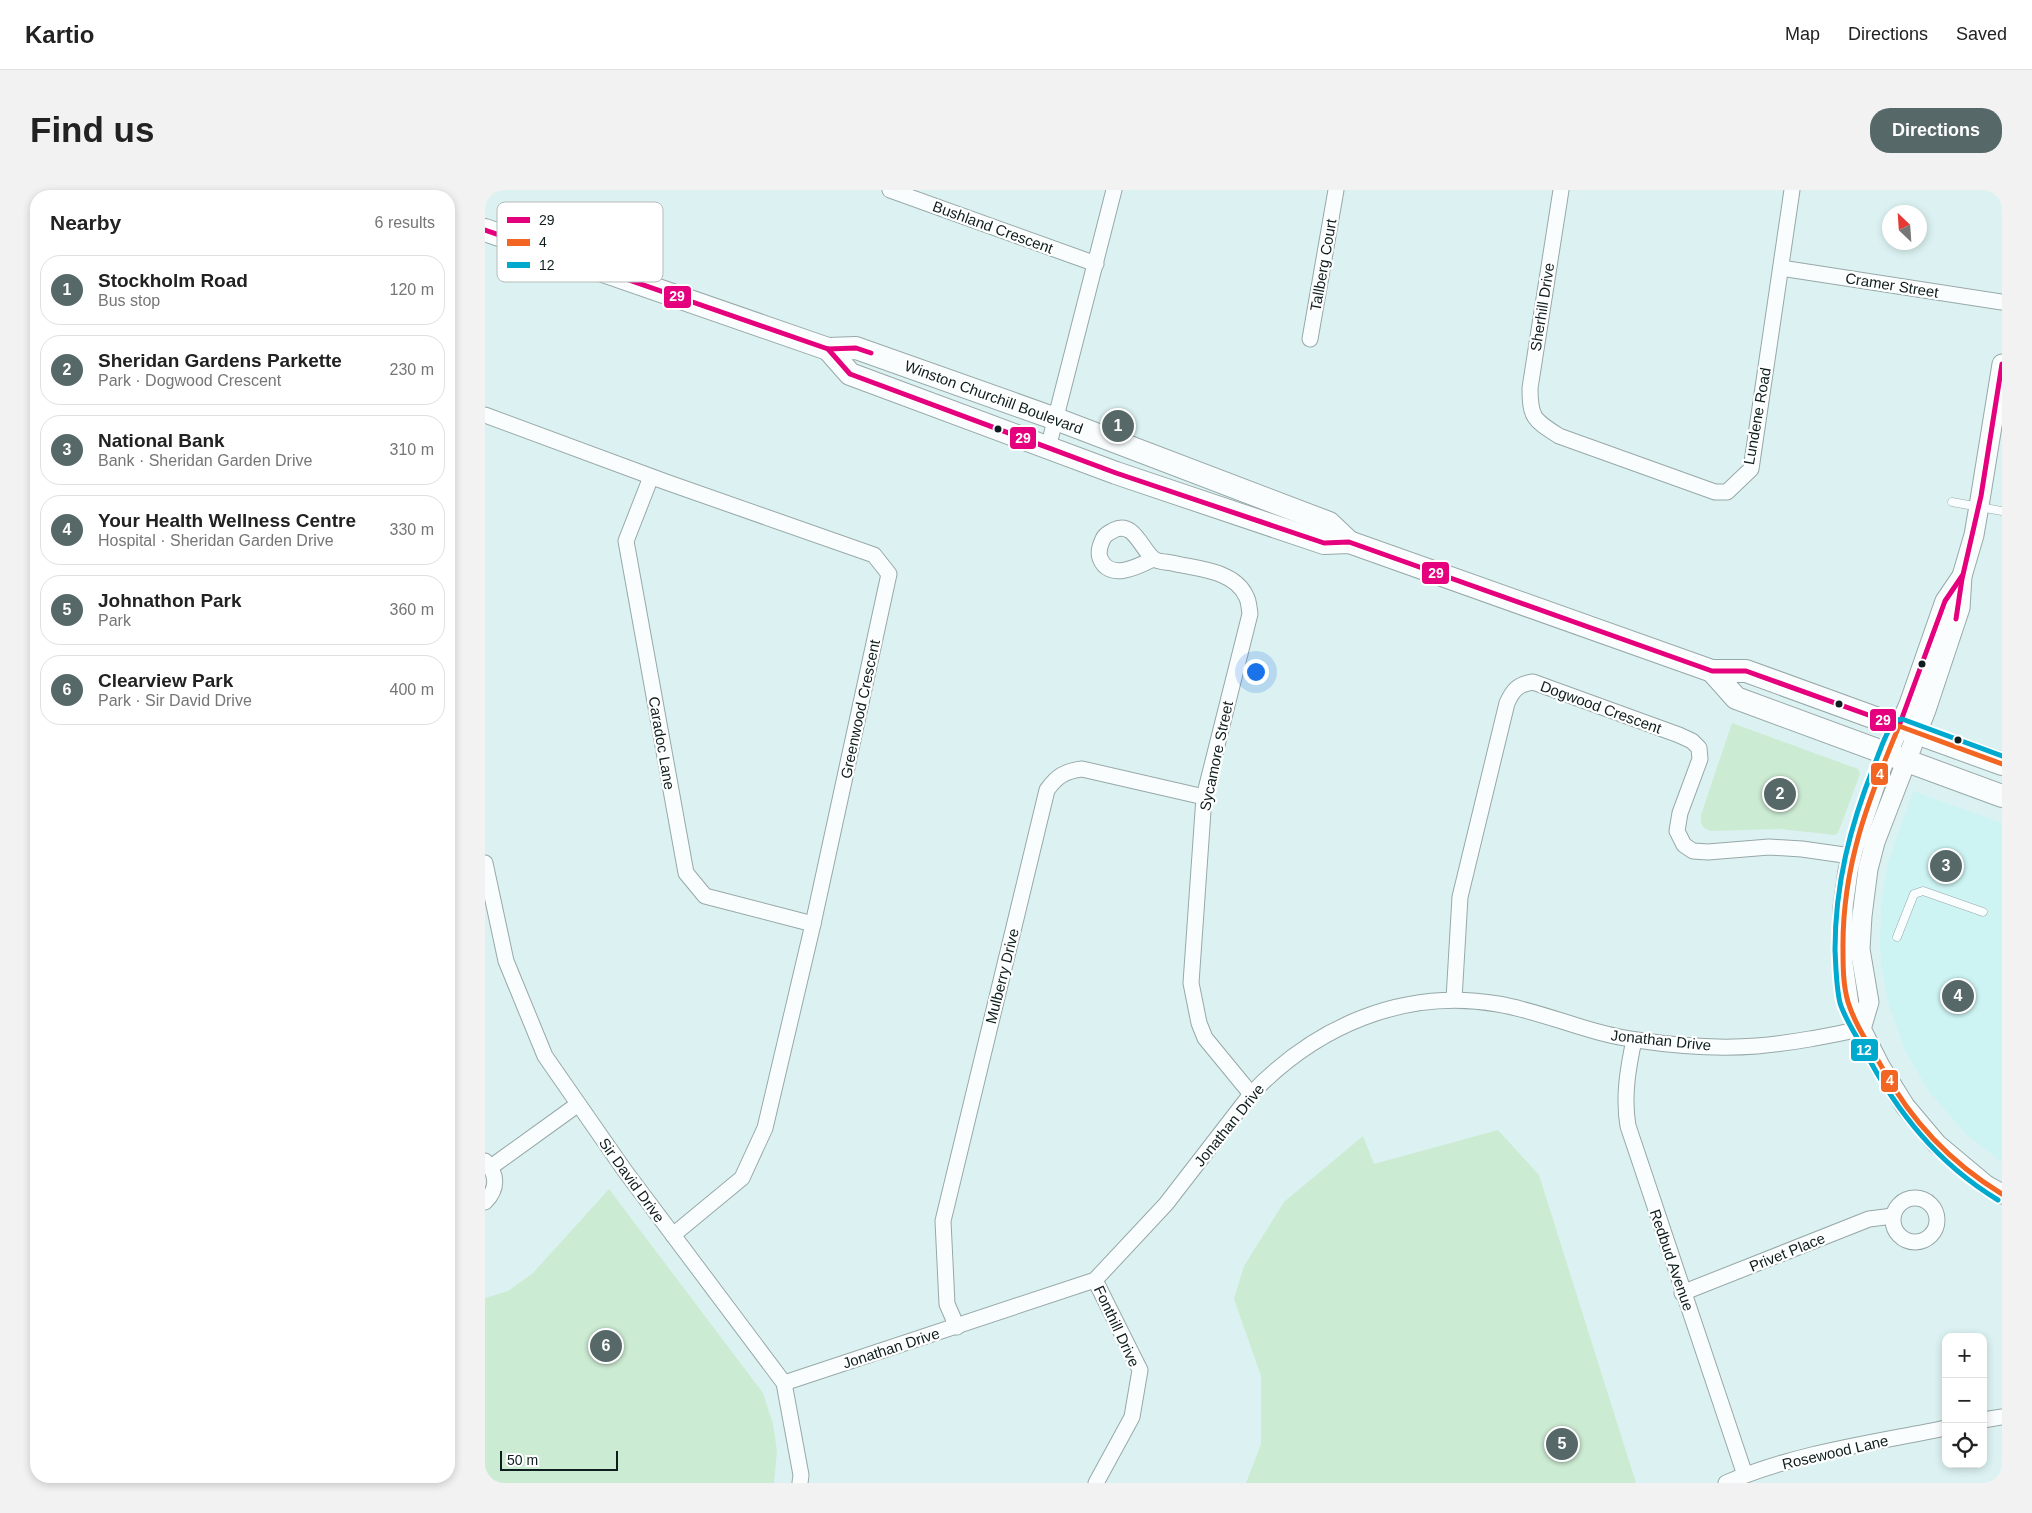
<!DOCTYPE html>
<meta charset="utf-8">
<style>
:root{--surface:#fff;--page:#f2f2f2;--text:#222;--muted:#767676;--line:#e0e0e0;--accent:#566868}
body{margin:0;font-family:Arial,sans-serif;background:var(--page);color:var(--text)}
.controls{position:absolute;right:15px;bottom:15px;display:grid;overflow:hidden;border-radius:10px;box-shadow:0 2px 8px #0003}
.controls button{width:45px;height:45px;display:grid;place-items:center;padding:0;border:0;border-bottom:1px solid var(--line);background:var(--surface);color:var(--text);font:25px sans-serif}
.compass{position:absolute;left:1397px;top:15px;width:45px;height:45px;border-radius:50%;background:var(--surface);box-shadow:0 2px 8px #0003;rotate:335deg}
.scale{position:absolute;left:15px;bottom:12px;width:118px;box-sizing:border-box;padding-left:5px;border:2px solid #0e1d1d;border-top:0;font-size:14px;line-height:18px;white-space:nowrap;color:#0e1d1d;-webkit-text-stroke:4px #fff;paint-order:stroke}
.you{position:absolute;left:770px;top:481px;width:18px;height:18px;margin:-12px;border:4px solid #fff;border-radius:50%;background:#1a73e8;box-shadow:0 0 0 8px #1a73e833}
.badge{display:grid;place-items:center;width:32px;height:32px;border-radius:50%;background:var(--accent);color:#fff;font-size:16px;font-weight:700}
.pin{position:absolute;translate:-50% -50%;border:2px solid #fff;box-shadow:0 1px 5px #0006}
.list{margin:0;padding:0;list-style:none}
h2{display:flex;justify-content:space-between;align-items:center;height:65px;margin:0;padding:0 20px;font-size:21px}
h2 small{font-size:16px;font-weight:400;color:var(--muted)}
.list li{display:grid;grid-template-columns:32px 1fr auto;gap:15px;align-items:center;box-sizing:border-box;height:70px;margin:0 10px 10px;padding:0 10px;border:1px solid var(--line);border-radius:20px}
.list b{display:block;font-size:19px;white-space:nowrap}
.list p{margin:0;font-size:16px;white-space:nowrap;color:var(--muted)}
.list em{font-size:16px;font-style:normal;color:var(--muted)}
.icon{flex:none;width:28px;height:28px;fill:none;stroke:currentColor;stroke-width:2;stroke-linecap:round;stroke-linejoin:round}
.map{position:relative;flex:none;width:1517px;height:1293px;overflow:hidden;border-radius:20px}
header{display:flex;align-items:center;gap:30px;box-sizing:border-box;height:70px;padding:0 25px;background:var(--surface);border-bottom:1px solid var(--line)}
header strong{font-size:24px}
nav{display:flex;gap:28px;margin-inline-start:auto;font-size:18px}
.intro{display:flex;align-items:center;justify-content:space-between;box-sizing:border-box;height:120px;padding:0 30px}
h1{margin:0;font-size:35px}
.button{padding:12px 22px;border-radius:20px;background:var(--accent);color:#fff;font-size:18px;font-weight:700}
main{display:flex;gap:30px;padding:0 30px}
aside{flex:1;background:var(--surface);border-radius:20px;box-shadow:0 2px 8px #0003}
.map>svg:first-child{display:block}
.built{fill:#cdf4f3}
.green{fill:#ccebd3}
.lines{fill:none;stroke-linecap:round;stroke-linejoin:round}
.service-casing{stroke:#97a8a8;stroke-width:9}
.minor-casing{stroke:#97a8a8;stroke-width:17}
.tertiary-casing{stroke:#97a8a8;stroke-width:21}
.secondary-casing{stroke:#97a8a8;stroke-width:24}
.service{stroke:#fafdfd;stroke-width:8}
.minor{stroke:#fafdfd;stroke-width:15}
.tertiary{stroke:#fafdfd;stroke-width:19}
.secondary{stroke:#fafdfd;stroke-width:22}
.bus-1-casing{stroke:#fff;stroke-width:9}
.bus-2-casing{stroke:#fff;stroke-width:9}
.bus-3-casing{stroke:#fff;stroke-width:9}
.bus-1{stroke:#e5007d;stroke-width:5}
.bus-2{stroke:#f26522;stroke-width:5}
.bus-3{stroke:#00a9ce;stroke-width:5}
.bus-dot{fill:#0e1d1d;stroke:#fff;stroke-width:2}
.labels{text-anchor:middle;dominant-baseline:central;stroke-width:4.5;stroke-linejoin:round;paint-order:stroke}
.street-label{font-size:15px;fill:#0e1d1d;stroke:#fff}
.key{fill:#fff;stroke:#b7bbbb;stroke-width:1}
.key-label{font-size:14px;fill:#0e1d1d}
.line-badge{stroke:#fff;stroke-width:2}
.badge-label{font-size:14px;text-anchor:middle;font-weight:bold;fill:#fff}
</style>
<header>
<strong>Kartio</strong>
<nav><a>Map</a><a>Directions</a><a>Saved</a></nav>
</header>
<div class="intro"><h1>Find us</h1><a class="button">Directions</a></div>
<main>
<aside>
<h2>Nearby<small>6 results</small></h2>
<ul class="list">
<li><span class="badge">1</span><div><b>Stockholm Road</b><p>Bus stop</p></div><em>120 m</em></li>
<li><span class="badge">2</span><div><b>Sheridan Gardens Parkette</b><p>Park · Dogwood Crescent</p></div><em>230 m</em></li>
<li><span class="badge">3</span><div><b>National Bank</b><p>Bank · Sheridan Garden Drive</p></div><em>310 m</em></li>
<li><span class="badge">4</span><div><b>Your Health Wellness Centre</b><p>Hospital · Sheridan Garden Drive</p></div><em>330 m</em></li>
<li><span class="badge">5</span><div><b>Johnathon Park</b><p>Park</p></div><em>360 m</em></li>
<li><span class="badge">6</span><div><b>Clearview Park</b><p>Park · Sir David Drive</p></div><em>400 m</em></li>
</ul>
</aside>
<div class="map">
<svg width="1517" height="1293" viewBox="0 0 1517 1293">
<rect width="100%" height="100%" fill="#dcf2f2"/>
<polygon class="built" points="1428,601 1517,633 1517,972 1482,945 1445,903 1421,863 1404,816 1396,775 1395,753 1396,713 1403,672"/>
<g class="green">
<path d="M 1247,533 L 1373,579 L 1375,584 L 1353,643 L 1350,645 L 1295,639 L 1226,641 C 1217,638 1215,635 1216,625 Z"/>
<polygon points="1013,940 1054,985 1151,1293 761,1293 776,1254 776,1186 749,1109 759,1076 799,1012 878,946 889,974"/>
<polygon points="124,999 278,1203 288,1234 292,1261 289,1293 0,1293 0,1108 23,1101 48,1083"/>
</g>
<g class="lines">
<defs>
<g id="service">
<polyline points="1467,312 1517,321"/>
<polyline points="1412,747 1429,704 1438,701 1498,722"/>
</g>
<g id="minor">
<polyline points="405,0 611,74"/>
<path d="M 1076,0 L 1045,198 C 1045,228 1049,230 1074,246 L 1230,302 L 1242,302 L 1266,279 L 1307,0"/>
<polyline points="1296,78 1517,112"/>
<polyline points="825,149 851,0"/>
<polyline points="0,225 181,292 389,365 404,384 328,734 280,938 257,988 188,1045"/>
<polyline points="563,258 629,0"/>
<polyline points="166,287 141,351 201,683 220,706 328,734"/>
<path d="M 668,369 C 654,376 624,392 615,368 C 613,362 615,355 618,349 C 620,344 624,343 629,340 C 649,330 657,361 669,369 C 673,372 682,372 687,373 C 712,379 749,380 761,406 C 764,411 764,418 765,424 L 719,607 L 706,793 L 714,833 L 720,848 L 766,904"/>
<polyline points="0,673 21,771 60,866 140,981 299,1193 316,1285 315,1293"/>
<path d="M 969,809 L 975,707 L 1022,513 C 1028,500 1033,494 1048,492 L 1194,545 L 1207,551 L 1214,558 L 1215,569 L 1195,623 L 1192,641 L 1199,655 L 1208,661 L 1223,662 L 1284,657 L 1317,659 L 1366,666"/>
<path d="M 1149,850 C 1143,878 1138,907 1143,936 L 1260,1285"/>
<path d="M 0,971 C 13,984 13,999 0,1012"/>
<polyline points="6,977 92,915"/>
<circle cx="1430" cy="1030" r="22"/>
<polyline points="610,1090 655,1180 647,1227 611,1293"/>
<polyline points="1197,1103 1384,1029 1408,1026"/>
<path d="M 472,1137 L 462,1114 L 458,1031 L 562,600 C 572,586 580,581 597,579 L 719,607"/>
<path d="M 299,1193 L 610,1090 L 681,1014 L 766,904 C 831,836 918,798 1013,814 C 1060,822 1104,844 1152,850 C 1192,856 1232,859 1272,856 C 1308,853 1342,846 1376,839"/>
<polyline points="1498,1230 1517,1227"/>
<path d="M 1241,1293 C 1310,1263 1387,1253 1461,1238"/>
</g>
<g id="tertiary">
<polyline points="1477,386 1460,411 1424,514 1393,586 1368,660 1363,681 1358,717 1358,773 1364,815 1395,876 1420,916 1452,954 1501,995 1517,1004"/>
<polyline points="1376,839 1384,812 1375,759 1377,726 1383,679 1390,652 1441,520 1475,418 1477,386 1489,345 1494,316 1517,174"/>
</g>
<g id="secondary">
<polyline points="0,40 343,159 371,158 571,229 844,333 864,352"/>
<polyline points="343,159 365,184 631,283 839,353 864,352 1227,481 1261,481 1517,574"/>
<polyline points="1227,481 1251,508 1517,606"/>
</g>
</defs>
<use href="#service" class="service-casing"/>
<use href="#minor" class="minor-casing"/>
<use href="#tertiary" class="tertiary-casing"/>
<use href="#secondary" class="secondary-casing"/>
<use href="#service" class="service"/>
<use href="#minor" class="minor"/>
<use href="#tertiary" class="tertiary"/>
<use href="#secondary" class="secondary"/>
<defs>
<g id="bus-1">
<polyline points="0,40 343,159 371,158 386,163"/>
<polyline points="343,159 365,184 631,283 839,353 864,352 1227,481 1261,481 1414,536 1460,411 1477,386"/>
<polyline points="1471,429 1477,389 1496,306 1517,174"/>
</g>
<path id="bus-2" d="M 1517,574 L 1414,536 C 1383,610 1357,677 1358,759 C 1358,776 1358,795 1363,812 C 1370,835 1386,858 1398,879 C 1426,931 1466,973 1517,1004"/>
<path id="bus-3" d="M 1513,1010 C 1452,973 1412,922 1379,860 C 1371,845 1360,829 1355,813 C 1351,796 1351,777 1350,760 C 1350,695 1365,636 1389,576 C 1395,561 1400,544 1409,531 L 1417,529 L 1517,566"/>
</defs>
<use href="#bus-1" class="bus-1-casing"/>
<use href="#bus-2" class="bus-2-casing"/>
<use href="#bus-3" class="bus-3-casing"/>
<use href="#bus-1" class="bus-1"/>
<use href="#bus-2" class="bus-2"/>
<use href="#bus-3" class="bus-3"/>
</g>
<g class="bus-dot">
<circle cx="513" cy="239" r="4.5"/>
<circle cx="1437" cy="474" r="4.5"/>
<circle cx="1354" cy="514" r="4.5"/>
<circle cx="1473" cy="550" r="4.5"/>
</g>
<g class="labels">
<g class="street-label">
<text transform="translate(508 37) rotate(20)">Bushland Crescent</text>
<text transform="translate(838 75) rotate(-80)">Tallberg Court</text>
<text transform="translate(1407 95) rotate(9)">Cramer Street</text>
<text transform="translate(1057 117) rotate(-81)">Sherhill Drive</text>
<text transform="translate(509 207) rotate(20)">Winston Churchill Boulevard</text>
<text transform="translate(1272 226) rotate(-80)">Lundene Road</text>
<text transform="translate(1116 517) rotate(20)">Dogwood Crescent</text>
<text transform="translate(375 519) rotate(-78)">Greenwood Crescent</text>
<text transform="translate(177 553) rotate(80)">Caradoc Lane</text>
<text transform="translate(731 566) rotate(-78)">Sycamore Street</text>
<text transform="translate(517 786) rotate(-76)">Mulberry Drive</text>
<text transform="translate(1176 850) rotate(6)">Jonathan Drive</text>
<text transform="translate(744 935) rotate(-51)">Jonathan Drive</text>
<text transform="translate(147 990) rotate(54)">Sir David Drive</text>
<text transform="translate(1302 1062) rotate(-22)">Privet Place</text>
<text transform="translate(1187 1070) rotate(71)">Redbud Avenue</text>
<text transform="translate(632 1136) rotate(65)">Fonthill Drive</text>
<text transform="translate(406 1158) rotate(-18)">Jonathan Drive</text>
<text transform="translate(1350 1262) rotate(-13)">Rosewood Lane</text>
</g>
</g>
<rect x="12" y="12" width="166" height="80" rx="8" class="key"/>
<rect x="22" y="27" width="23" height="6" fill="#e5007d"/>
<rect x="22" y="49" width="23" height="7" fill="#f26522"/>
<rect x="22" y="72" width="23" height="6" fill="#00a9ce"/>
<g class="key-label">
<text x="54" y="35">29</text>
<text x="54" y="57">4</text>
<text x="54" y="80">12</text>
</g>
<g class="line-badge">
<rect x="178" y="95" width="29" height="24" rx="5" fill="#e5007d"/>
<rect x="524" y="236" width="28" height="24" rx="5" fill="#e5007d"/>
<rect x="936" y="371" width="29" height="24" rx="5" fill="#e5007d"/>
<rect x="1384" y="518" width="28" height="24" rx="5" fill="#e5007d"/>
<rect x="1385" y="572" width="19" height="24" rx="5" fill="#f26522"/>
<rect x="1365" y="848" width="29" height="24" rx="5" fill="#00a9ce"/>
<rect x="1395" y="879" width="19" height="24" rx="5" fill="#f26522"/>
</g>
<g class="badge-label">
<text x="192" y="111">29</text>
<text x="538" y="253">29</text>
<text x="951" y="388">29</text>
<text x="1398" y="535">29</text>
<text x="1395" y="589">4</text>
<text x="1379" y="865">12</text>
<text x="1405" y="895">4</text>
</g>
</svg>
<div class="controls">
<button>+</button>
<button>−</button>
<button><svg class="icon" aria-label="locate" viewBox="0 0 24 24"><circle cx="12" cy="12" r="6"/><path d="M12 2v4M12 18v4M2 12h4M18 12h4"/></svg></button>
</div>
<svg class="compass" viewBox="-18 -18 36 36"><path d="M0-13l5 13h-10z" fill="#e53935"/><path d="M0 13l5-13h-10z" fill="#767676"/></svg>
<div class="scale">50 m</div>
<div class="you"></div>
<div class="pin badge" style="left:633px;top:236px">1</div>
<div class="pin badge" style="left:1295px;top:604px">2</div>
<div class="pin badge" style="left:1461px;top:676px">3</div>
<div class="pin badge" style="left:1473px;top:806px">4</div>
<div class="pin badge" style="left:1077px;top:1254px">5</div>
<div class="pin badge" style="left:121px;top:1156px">6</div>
</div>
</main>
